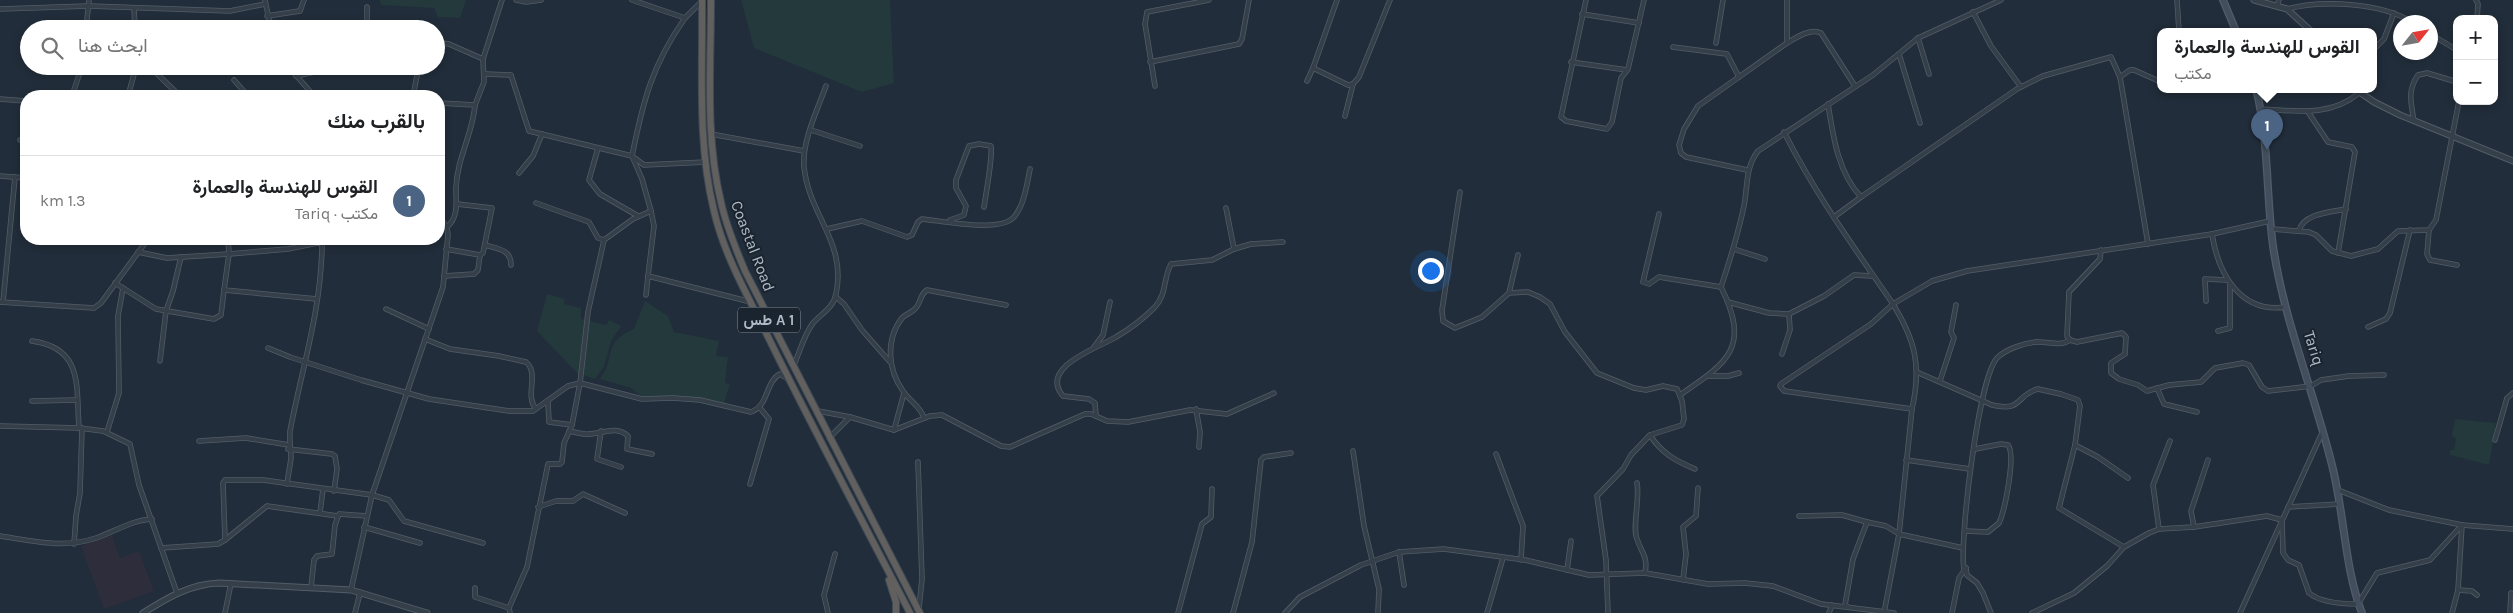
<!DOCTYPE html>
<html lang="ar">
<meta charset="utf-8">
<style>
:root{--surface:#fff;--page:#f2f2f2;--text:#202124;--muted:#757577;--line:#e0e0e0;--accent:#4c6484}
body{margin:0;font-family:Karla,Vazirmatn,sans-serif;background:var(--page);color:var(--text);direction:rtl}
.controls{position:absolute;right:15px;top:15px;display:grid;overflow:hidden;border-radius:10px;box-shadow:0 2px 8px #0003}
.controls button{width:45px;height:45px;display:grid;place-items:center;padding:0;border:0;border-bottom:1px solid var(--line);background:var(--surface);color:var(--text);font:25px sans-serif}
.compass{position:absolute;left:2393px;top:15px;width:45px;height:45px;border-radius:50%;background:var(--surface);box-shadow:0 2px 8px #0003;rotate:59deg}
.you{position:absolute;left:1430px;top:270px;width:18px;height:18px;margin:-12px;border:4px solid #fff;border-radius:50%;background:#1a73e8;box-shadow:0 0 0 8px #1a73e833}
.badge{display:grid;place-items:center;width:32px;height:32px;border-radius:50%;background:var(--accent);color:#fff;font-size:16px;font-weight:700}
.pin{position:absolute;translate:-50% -41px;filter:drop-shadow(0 1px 2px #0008)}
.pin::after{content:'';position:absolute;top:26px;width:18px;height:15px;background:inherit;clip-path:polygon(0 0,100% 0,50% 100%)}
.popup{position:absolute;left:2157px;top:28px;width:220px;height:65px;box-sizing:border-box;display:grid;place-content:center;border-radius:10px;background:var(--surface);filter:drop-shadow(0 1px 4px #0005);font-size:16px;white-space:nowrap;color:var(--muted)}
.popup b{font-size:19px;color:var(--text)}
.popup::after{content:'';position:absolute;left:50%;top:100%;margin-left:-10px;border:10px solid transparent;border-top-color:var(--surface)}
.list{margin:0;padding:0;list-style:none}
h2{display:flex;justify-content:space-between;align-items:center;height:65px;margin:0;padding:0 20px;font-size:21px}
h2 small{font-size:16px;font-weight:400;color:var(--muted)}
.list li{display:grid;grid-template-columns:32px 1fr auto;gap:15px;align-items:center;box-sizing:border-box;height:90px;padding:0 20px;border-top:1px solid var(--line)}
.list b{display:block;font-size:19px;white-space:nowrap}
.list p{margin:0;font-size:16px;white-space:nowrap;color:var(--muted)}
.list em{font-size:16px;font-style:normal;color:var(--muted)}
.icon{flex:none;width:28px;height:28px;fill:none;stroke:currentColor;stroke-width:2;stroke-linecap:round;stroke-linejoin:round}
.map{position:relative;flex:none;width:2513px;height:613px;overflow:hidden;direction:ltr}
.search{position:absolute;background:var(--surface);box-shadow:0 2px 8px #0003;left:20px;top:20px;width:425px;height:55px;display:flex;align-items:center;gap:12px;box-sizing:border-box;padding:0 18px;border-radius:28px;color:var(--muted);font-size:19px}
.panel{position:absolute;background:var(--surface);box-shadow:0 2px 8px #0003;left:20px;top:90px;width:425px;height:155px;border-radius:20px;direction:rtl}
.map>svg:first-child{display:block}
.medical{fill:#2e2d3b}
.green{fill:#23393b}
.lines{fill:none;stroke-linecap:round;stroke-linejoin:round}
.minor-casing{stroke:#525d68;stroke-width:5.5}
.tertiary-casing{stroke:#525d68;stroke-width:7}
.secondary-casing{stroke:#525d68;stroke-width:8}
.trunk-casing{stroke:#3f4a55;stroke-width:8}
.minor{stroke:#353f4a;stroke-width:4}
.tertiary{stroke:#353f4a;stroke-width:5}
.secondary{stroke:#424e5d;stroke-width:5.5}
.trunk{stroke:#61605e;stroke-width:6}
.labels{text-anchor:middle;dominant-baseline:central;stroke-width:4;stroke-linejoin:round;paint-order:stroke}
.shield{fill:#1a242f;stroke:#828d99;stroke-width:1}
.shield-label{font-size:15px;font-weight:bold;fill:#afbac6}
.street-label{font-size:16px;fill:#afbac6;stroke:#1a242f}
</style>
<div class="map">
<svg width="2513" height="613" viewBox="0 0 2513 613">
<rect width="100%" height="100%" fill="#212d3a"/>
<polygon class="medical" points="112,535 120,558 139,551 154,591 104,609 81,546"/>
<g class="green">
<polygon points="380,0 466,0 460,18 438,17 434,8 381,5"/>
<polygon points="741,0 890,0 894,83 862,92 754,48"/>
<polygon points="547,294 565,299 564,304 581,308 581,319 606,325 609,320 621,326 611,341 604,367 595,379 577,373 537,331"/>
<path d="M 645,301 L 668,316 L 674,332 L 719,341 L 716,356 L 728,357 L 725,383 L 730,384 L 724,403 L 642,397 L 631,388 L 600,379 C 617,356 601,343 634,329 Z"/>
<polygon points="2455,419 2496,423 2489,465 2450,455 2450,450 2454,450 2456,438 2452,436"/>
</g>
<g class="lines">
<defs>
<g id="minor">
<polyline points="265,0 271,29"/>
<polyline points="516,0 526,2 541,0"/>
<polyline points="632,0 685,18 702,1"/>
<polyline points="1337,0 1313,68 1348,85 1353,84 1359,77 1390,0"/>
<polyline points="1586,0 1561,117 1566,121 1607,129 1612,122 1621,78 1628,69 1644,0"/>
<polyline points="2177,0 2179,31"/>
<polyline points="2476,0 2478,4 2477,19"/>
<polyline points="2277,6 2279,0"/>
<polyline points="134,8 135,29"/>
<polyline points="0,9 89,6 230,11 265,4"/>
<path d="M 2287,9 C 2322,0 2379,2 2412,22"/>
<polyline points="1973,12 1991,46 2021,87"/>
<polyline points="1582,14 1639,23"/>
<polyline points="267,16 300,11 304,0"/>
<polyline points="86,29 89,0"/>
<polyline points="311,29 331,29"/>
<polyline points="367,29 367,7"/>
<polyline points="2430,34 2457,50"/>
<polyline points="1918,38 1929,74"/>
<polyline points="436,42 449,44 483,59 484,82 475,105"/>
<polyline points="1716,43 1723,0"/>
<path d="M 1787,43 C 1797,37 1810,28 1821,33 L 1855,86"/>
<polyline points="1673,47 1727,54 1739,77"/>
<polyline points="2373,50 2384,39 2394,13"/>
<polyline points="1899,54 1920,123"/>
<polyline points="483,59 502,0"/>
<polyline points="1150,62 1239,44 1242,39 1249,0"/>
<polyline points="1571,62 1627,70"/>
<polyline points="100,66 135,68"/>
<polyline points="149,66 180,96"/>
<polyline points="288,66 314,96"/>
<path d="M 485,74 L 511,75 L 529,131 L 632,156 C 643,101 652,65 685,18"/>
<polyline points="296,76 323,70 358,66"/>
<polyline points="234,80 248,96"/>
<polyline points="1307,81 1313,68"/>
<polyline points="1155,86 1145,24 1147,12 1209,0"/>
<polyline points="72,96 82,66"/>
<polyline points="128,96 136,67"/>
<polyline points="303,96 309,92"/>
<polyline points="413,96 419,66"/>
<polyline points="0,99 26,101"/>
<path d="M 439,103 L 475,105 C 473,133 457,158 456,188 C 456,201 459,217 447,227"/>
<path d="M 1828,104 C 1833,136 1838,173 1861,197 L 2017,89 L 2043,76 L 2111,57 L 2120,77"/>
<path d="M 2260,109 C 2295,111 2331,117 2359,93"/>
<polyline points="2308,112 2328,142 2352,147 2355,152 2338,253"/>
<polyline points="1345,116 1353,84"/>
<path d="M 2414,121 C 2411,102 2407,91 2418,75 L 2427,73 L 2457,82"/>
<polyline points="811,130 860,146"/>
<path d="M 1784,132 C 1814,192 1853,246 1891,301 C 1915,339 1922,365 1912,409 L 1784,391 L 1780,386 L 1781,384 L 1871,324 L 1893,304 L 1932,281 L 1967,271 L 2212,234 L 2270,221"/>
<polyline points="711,134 804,151"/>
<polyline points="20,140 26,141"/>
<polyline points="598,148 589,180 600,194 638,216"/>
<polyline points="1747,170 1686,157 1681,153 1679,145 1684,129 1698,106 1787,43 1787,0"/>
<polyline points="519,173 533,156 542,134"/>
<polyline points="0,176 26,178"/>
<polyline points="1460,192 1442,310 1443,321 1455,328 1482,317 1509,293 1528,292 1540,297 1550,304 1565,332 1597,373 1634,388 1646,390 1663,386 1677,389 1682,401 1684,419 1682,425 1650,435 1631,455 1623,469 1597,496 1606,560 1608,613"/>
<polyline points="536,203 589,222 598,238 604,240 633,219 651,211 654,226 648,276"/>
<polyline points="651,211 642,179 632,156 644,165 706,162"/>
<polyline points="1659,214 1643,282 1649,284 1659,277 1721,287"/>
<polyline points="1834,217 1861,197"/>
<path d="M 950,220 L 964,215 L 966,206 L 956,188 L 956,180 L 969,146 L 979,144 L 991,146 C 993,156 986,193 984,207"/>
<path d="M 827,229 L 862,221 L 907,237 L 912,235 L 918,222 L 922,219 C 943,221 1000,233 1014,217 C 1024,206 1027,184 1030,169"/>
<polyline points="2272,229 2309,232 2316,235 2332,251 2351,256 2378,249 2398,231 2429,230 2436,220 2459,101"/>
<polyline points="2429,230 2427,254 2430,260 2457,265"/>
<path d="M 2299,231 C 2303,213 2332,212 2346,209"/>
<path d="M 2212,234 C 2218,273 2240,314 2286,307"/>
<path d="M 228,239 L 229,254 L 288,249 L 322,242 C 322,307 302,368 290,431 C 289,441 291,449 291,458 C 290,466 288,476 287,484"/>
<polyline points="2148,244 2120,77 2130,70 2134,70 2161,82"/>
<path d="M 485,245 C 498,249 511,249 511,265"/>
<polyline points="446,249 480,255 483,253 492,208 457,204"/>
<polyline points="1234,249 1251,244 1283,242"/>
<polyline points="1734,249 1765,259"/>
<polyline points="138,252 167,258 229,254 224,290 317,299"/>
<polyline points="444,276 474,274 478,270 480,255"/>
<polyline points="115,283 156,309 214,319 221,315 224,290"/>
<polyline points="1509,293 1518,255"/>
<polyline points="646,295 648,276 751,302"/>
<polyline points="836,297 844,304 862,330 890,362"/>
<polyline points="2206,301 2205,279 2227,280"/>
<polyline points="0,302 94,308 101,303 148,239"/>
<polyline points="3,302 15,177"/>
<polyline points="1728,302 1769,313 1789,314 1790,330 1782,354"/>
<polyline points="386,309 429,329"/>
<polyline points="1789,314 1824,296 1854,275 1873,276"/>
<polyline points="2368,327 2386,319 2390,313 2410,230"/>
<polyline points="2218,331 2230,328 2230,285"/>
<path d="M 425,339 L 450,349 L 499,356 L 526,362 C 540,374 524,395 536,409"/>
<polyline points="2070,340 2067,336 2069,292 2100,259 2101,250"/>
<path d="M 32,341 C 84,348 76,387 79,428"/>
<polyline points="1094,347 1103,335 1110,302"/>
<polyline points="268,348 290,357 361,380 429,399 509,411 533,411 568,386 580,383 588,312 604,240"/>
<polyline points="160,361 166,311 173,291 181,257"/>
<path d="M 794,365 C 800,351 804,335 813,323 C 821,314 834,307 836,294 C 847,242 809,216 804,167 C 802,141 817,111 826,86"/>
<path d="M 1919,373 L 1992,405 C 2024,412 2015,395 2038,389 L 2061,394 L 2078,400 L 2080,406 L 2075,445 L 2059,508 L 2124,547"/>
<polyline points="1708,376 1728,376 1739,373"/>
<polyline points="1940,381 1954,338 1951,332 1956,305"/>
<polyline points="2157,388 2164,404 2197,412"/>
<path d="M 1680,395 C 1728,362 1751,348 1721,287 C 1730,260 1738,234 1744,206 C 1748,185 1745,168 1758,151 L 1873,75 L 1918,38 L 2001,0"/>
<polyline points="32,401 77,400"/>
<polyline points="548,402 549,422 572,425"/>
<polyline points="1196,409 1200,432 1199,447"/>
<polyline points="1912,409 1899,534 1963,548"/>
<polyline points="818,411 850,417"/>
<path d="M 1096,416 L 1095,403 L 1089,399 L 1063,396 C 1038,367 1100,347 1116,337 C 1130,329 1144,318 1155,307 C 1167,294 1163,278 1171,264 L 1212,260 L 1234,249 L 1226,208"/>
<path d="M 924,418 C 920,405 910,402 903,391 C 888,370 885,340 902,318 C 906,314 911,313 915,309 C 921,303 920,294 927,290 L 1006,305"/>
<polyline points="0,426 79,428 103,431 130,444 139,485 177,593"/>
<polyline points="894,430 904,393"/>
<path d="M 569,431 C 575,432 583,435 589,434 C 602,434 616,425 628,436 L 627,449 L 652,454"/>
<polyline points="601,431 597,459 621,467"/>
<polyline points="107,432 119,393 118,316 123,288"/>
<path d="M 1650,435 C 1661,453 1676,461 1695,469"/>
<polyline points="829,438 850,417 894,430 930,416 942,415 1001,446 1010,447 1085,414 1091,414 1107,421 1128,422 1190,410 1227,414 1274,393"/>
<polyline points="2495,440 2507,398 2513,393"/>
<polyline points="199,441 246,438 289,445"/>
<polyline points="2075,445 2098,457 2128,478"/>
<polyline points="288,449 332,454 335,456 337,469 334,491"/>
<polyline points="1353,451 1364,526 1379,589 1378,613"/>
<polyline points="1496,454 1523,526 1521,560"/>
<polyline points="1906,460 1970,469"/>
<polyline points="918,462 922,579 919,608"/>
<path d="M 1637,483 C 1640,500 1632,527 1637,539 C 1642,554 1648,556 1645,573"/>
<polyline points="750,484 769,419 760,408"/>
<polyline points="2338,490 2389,510 2462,525 2458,590"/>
<polyline points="538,507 556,501 573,501 583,494 625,513"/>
<polyline points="2288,507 2340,504"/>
<polyline points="320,513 323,489"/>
<polyline points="1799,516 1842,515 1867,522"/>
<polyline points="364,527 420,543"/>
<polyline points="2194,527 2191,511 2208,460"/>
<polyline points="2159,529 2153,485 2170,441"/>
<path d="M 1965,531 L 1988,532 L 1999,523 C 2005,510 2016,455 2008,445 L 2001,444 L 1975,449"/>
<path d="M 0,536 C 33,541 64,549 96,538 C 114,532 132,520 152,519"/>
<polyline points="225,540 267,506 338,516"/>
<polyline points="74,544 76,516 80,493 82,428"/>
<polyline points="161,548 218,544 225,540 223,483 225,480 263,480 372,495 389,500 404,521 483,543"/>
<polyline points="1399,552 1404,585"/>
<polyline points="1567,570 1571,541"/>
<polyline points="1683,580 1686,554 1683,527 1696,516 1698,488"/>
<polyline points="311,587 314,560 317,556 332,554 335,525 339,514 367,516"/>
<polyline points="475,588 475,597 509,608"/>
<polyline points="351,590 372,495 443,287 448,235 447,227 439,216"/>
<polyline points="1848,607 1845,605 1853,559 1867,522 1886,526 1899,534 1884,613"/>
<polyline points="225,613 231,583"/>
<polyline points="355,613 360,593"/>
<path d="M 510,613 L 509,608 L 527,567 L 548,464 L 560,464 L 562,462 L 564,443 L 572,425 L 580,383 L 642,399 L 673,398 L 700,400 L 751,412 C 769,406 765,382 780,374 L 788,379"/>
<polyline points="828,613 824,595 835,554"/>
<polyline points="1178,613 1202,524 1211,517 1212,489"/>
<polyline points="1233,613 1252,542 1261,460 1264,457 1291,453"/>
<polyline points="1285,613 1300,597 1361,565 1399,552 1444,549 1525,560 1589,575 1645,573 1708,584 1745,583 1773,586 1821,604 1894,613"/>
<polyline points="1487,613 1503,558"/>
<polyline points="1829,613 1832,605"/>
<polyline points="1952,613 1959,578 1966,568"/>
<path d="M 1991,613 L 1983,593 L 1977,583 L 1967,575 L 1966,568 L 1964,569 C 1959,541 1979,373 1998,357 C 2007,349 2024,343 2036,342 C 2048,341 2060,347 2070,340 L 2077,342 L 2122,333 L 2126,337 L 2125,354 L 2111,363 L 2111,373 L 2119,379 L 2138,385 L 2147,391 L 2169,385 L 2201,382 L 2215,368 L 2243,363 L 2249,365 L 2262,387 L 2268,391 L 2311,386 L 2321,380 L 2349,376 L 2384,375"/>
<path d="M 2032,613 L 2074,593 L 2107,566 L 2124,547 L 2149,533 L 2159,529 L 2194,527 L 2267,516 L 2282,520 L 2283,553 L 2288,560 L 2299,565 L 2309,593 C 2321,603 2343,604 2358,604 L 2377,573 L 2430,560 L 2462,525 L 2513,529"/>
<polyline points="2240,613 2322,433"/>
<polyline points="2452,613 2458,590 2472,591 2477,595"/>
<polyline points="2510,613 2511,593"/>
</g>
<g id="tertiary">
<polyline points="2254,0 2287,9 2311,31"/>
<polyline points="2355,89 2374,102 2400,115 2513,161"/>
<path d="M 143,613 C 167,598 190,584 219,583 L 351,590 L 427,613"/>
</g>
<g id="secondary">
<polyline points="2223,0 2236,31"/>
<path d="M 2256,89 C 2269,140 2266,194 2273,246 C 2284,321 2314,392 2332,465 C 2344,511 2345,571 2362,613"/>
</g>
<g id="trunk">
<path d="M 702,0 C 703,71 697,142 714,211 C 725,259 752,303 773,347 C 817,436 864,524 910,613"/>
<path d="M 711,0 C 711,67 705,137 721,202 C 726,226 736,249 745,271 L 920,613"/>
<polyline points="889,580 896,602 896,613"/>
</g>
</defs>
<use href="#minor" class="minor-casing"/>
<use href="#tertiary" class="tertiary-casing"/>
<use href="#secondary" class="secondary-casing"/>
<use href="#trunk" class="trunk-casing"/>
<use href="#minor" class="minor"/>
<use href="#tertiary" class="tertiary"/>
<use href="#secondary" class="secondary"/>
<use href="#trunk" class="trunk"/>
</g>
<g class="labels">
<rect class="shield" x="738" y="307.5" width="62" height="25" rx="4"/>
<g class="shield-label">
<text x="769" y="320">طس A 1</text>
</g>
<g class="street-label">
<text transform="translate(753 246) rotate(69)">Coastal Road</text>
<text transform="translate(2314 348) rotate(73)">Tariq</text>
</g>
</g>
</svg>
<div class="controls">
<button>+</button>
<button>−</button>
</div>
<svg class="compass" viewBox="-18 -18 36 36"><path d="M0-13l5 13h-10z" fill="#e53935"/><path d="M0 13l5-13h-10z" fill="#757577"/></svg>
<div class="you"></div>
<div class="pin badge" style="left:2267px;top:150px">1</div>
<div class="popup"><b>القوس للهندسة والعمارة</b>مكتب</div>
<div class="search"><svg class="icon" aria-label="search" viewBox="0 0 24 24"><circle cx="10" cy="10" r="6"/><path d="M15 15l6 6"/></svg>ابحث هنا</div>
<section class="panel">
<h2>بالقرب منك<small></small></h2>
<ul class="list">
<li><span class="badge">1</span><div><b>القوس للهندسة والعمارة</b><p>مكتب · Tariq</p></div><em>1.3 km</em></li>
</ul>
</section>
</div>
